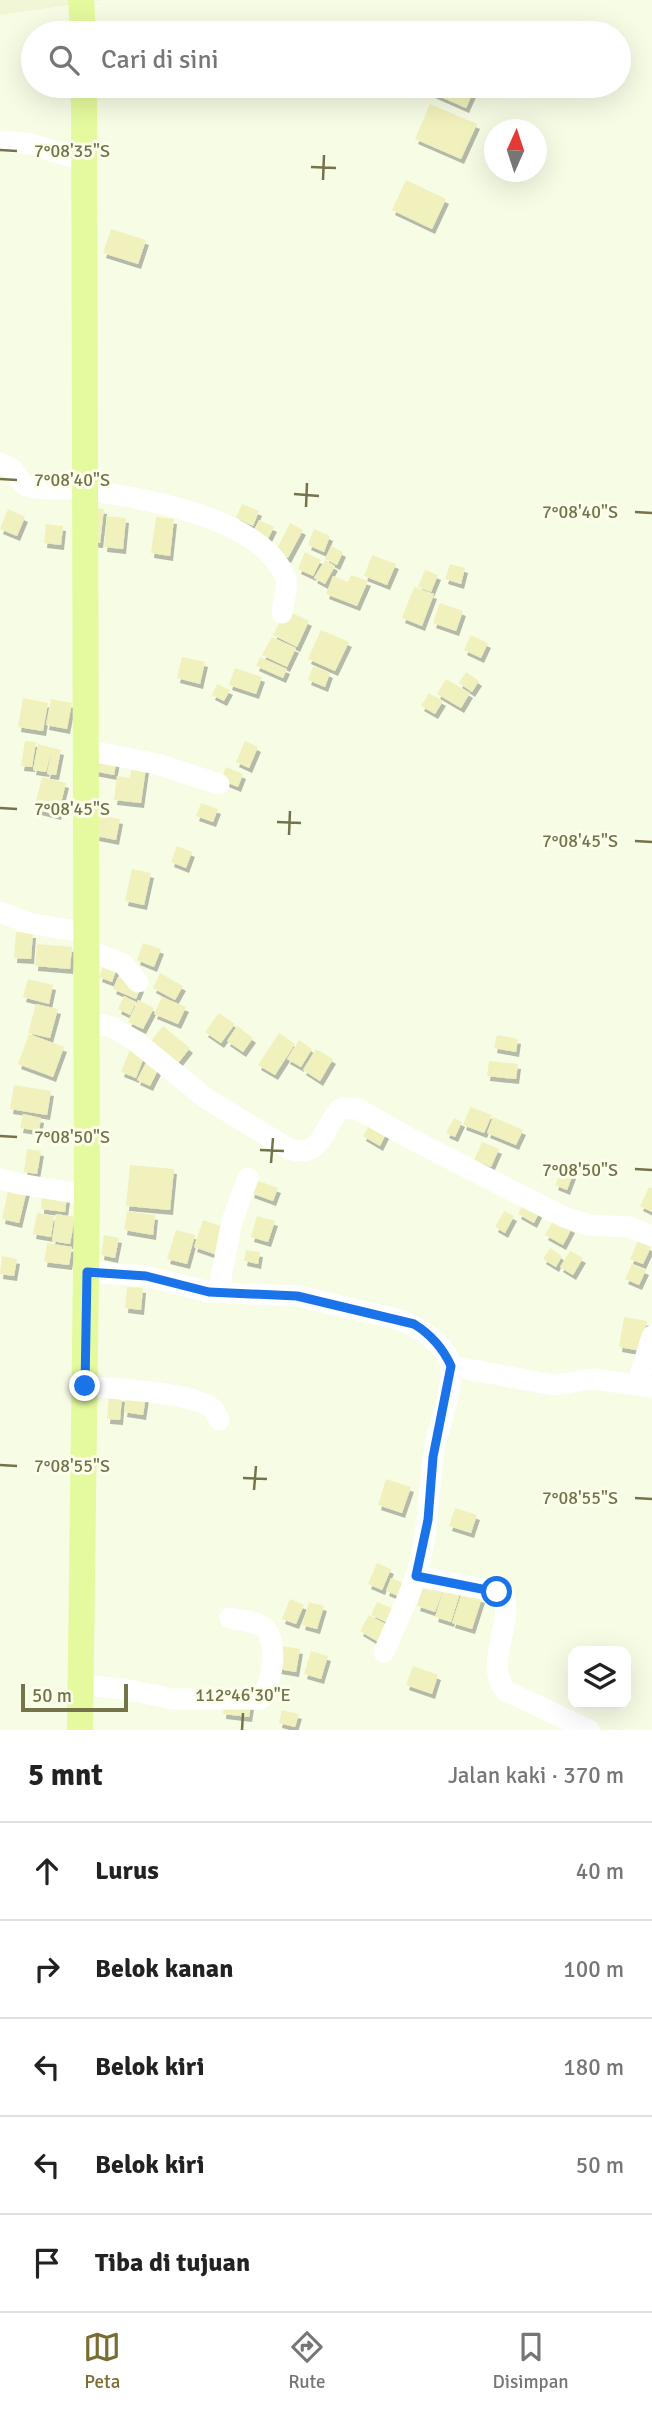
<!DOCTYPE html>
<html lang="id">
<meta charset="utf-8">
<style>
:root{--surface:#fff;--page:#f6f6f6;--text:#222;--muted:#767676;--line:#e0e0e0;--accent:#7a6d34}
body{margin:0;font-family:Signika,sans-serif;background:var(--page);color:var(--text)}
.controls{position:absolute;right:21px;bottom:21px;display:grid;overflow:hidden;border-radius:14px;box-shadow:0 7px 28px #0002}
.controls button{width:63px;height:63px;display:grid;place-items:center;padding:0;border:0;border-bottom:2px solid var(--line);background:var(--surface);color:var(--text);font:35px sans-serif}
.compass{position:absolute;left:484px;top:119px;width:63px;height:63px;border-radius:50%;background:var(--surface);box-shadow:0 7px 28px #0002;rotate:3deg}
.scale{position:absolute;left:21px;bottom:18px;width:107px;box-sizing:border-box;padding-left:7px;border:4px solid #75734a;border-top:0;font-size:19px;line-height:24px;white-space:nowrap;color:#75734a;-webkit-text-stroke:5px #fbffeb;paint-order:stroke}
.stop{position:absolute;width:21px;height:21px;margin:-16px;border:5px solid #1a73e8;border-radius:50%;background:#fff}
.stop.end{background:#1a73e8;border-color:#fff;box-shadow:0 2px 7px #0008}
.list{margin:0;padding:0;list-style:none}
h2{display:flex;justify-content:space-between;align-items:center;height:91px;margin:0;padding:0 28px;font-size:30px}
h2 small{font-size:23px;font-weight:400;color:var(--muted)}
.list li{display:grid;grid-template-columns:46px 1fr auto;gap:21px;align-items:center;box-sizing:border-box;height:98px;padding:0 28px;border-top:2px solid var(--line)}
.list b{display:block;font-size:26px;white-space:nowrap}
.list em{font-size:23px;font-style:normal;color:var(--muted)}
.icon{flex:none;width:38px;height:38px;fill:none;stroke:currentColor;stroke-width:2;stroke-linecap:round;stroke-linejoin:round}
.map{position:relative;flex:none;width:652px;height:1730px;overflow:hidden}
.search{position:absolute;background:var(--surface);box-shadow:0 7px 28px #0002;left:21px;right:21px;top:21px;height:77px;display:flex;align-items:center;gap:18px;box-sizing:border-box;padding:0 24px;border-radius:38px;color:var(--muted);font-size:26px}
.sheet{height:581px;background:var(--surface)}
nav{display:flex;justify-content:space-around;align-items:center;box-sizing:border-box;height:98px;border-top:2px solid var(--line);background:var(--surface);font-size:19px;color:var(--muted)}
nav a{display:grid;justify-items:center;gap:4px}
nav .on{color:var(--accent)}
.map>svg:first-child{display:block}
.residential{fill:#f1f6d6}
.building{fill:#f1f1bd;filter:url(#shadow)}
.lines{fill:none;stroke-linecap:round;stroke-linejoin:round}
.minor{stroke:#fff;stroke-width:21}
.major{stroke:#e5fa9e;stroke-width:26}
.route{stroke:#1a73e8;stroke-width:9}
.ticks{fill:none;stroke:#75734a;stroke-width:2.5}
.ticks-label{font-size:18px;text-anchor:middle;fill:#75734a;stroke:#fbffeb;stroke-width:6;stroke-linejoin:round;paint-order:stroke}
</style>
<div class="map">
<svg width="652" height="1730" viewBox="0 0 652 1730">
<defs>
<filter id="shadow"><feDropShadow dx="3" dy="5" stdDeviation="0" flood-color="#0004"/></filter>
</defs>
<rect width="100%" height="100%" fill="#f7fce5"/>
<polygon class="residential" points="0,0 102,0 0,15"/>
<g class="building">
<polygon points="435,86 476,86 466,108 432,93"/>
<polygon points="430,104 477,124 461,159 415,139"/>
<polygon points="406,180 446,199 432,229 392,210"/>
<polygon points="111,229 146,240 138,264 103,253"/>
<polygon points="242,504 259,511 253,526 236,518"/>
<polygon points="90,508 104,509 100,543 87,542"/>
<polygon points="8,509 25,517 17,536 0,529"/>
<polygon points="107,516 126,518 123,549 104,547"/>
<polygon points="156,517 174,519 170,556 151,553"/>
<polygon points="259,520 274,527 268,539 253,532"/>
<polygon points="290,523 303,530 288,558 276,551"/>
<polygon points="46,524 63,526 61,545 44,543"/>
<polygon points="314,529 330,536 324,552 308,545"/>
<polygon points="331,546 343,552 337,565 325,559"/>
<polygon points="305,552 321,560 313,576 298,569"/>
<polygon points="372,555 396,564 387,585 364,576"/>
<polygon points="325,560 335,566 325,584 314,578"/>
<polygon points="450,564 465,568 461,584 445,579"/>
<polygon points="425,570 438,575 431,592 418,587"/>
<polygon points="351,575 368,581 357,606 326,594 333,576 348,582"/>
<polygon points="414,587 434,594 422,626 402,618"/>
<polygon points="440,603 463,611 456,631 433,623"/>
<polygon points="286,610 309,621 297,647 273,635"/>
<polygon points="321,630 349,642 335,671 308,659"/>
<polygon points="471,635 488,643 481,658 464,650"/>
<polygon points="272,637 296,648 287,667 262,655"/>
<polygon points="182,657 205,662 200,684 177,678"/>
<polygon points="260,657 287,669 283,678 256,666"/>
<polygon points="313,666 330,673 325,687 308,680"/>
<polygon points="235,668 262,677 256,694 229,685"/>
<polygon points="466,672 479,681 472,692 459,683"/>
<polygon points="446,679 470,693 461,708 437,694"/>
<polygon points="217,684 230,690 224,701 212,695"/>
<polygon points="429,693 443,701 435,714 421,706"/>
<polygon points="23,698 48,703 43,731 18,727"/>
<polygon points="51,699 72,703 67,729 46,725"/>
<polygon points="25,741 36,742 32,767 21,766"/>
<polygon points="245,741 258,747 249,768 236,762"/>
<polygon points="38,744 61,750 56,775 47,774 51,752 46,772 33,770"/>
<polygon points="96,755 117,759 114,775 93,771"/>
<polygon points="132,765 146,768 141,803 114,800 117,776 130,778"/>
<polygon points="226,767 243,774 238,787 221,780"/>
<polygon points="42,777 66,783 58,815 34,809"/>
<polygon points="201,803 218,809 213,822 196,816"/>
<polygon points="100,815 120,819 116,840 96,836"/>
<polygon points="177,846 192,852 186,868 171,862"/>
<polygon points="132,869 151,873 144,905 125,901"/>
<polygon points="16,932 33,933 31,959 14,958"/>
<polygon points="143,943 161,949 154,967 137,960"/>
<polygon points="37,944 72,947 70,969 35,966"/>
<polygon points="105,961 118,965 112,982 99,977"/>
<polygon points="160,973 183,986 175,1000 153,988"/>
<polygon points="118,977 141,987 136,999 113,989"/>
<polygon points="28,979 53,985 49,1004 23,997"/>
<polygon points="124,996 136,1002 130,1015 118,1009"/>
<polygon points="162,997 186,1007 178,1024 154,1014"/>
<polygon points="138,1000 154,1008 143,1029 128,1022"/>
<polygon points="36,1004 58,1009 50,1038 28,1033"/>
<polygon points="219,1013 235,1024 221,1043 205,1032"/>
<polygon points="163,1026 190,1048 175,1067 148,1045"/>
<polygon points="237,1026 253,1038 243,1052 227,1041"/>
<polygon points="279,1033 295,1044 275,1075 258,1065"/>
<polygon points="29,1034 64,1047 53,1077 18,1064"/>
<polygon points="497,1035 518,1039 516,1052 494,1048"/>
<polygon points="299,1040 312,1049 301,1067 287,1059"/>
<polygon points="130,1049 145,1055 136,1078 121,1072"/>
<polygon points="316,1049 333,1059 320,1081 303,1070"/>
<polygon points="149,1057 161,1064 150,1086 137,1080"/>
<polygon points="489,1061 518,1064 516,1079 487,1076"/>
<polygon points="14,1085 51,1091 47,1115 10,1109"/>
<polygon points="470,1107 492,1115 484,1133 463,1125"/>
<polygon points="23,1114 41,1118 39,1131 20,1128"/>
<polygon points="493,1117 523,1130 516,1145 487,1133"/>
<polygon points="454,1118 462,1122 455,1137 446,1133"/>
<polygon points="371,1122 387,1132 380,1146 363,1136"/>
<polygon points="482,1142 499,1149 491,1167 474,1160"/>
<polygon points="27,1149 41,1151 37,1174 24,1172"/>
<polygon points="130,1165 174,1169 170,1210 126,1206"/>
<polygon points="562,1169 573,1174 567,1190 555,1185"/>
<polygon points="256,1180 278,1188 273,1201 251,1193"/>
<polygon points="9,1187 27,1190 19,1223 2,1219"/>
<polygon points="649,1187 652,1188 652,1212 640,1206"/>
<polygon points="42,1194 67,1197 65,1212 41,1209"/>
<polygon points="525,1200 541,1209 534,1223 518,1214"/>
<polygon points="127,1211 155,1215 153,1235 124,1230"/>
<polygon points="504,1211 514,1216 505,1233 495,1227"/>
<polygon points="37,1213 54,1216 51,1237 33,1234"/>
<polygon points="56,1214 75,1217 70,1244 52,1241"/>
<polygon points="257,1216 275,1221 268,1242 251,1237"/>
<polygon points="554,1219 572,1228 563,1245 545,1235"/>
<polygon points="203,1220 226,1228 217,1255 194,1247"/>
<polygon points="176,1230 195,1235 187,1264 167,1259"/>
<polygon points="104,1235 119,1238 115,1258 101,1255"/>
<polygon points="638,1241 651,1247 643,1264 630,1259"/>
<polygon points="47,1243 72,1247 69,1265 44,1262"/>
<polygon points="550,1248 562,1256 556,1267 543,1259"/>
<polygon points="246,1250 260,1252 258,1264 244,1261"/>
<polygon points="570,1251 583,1258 573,1275 560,1267"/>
<polygon points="2,1256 17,1259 14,1276 0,1274"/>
<polygon points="632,1264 646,1270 639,1285 625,1279"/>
<polygon points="127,1287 143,1288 141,1310 125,1308"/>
<polygon points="624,1317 647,1321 641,1351 619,1347"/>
<polygon points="127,1393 146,1396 143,1415 124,1412"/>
<polygon points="109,1395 122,1397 120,1420 107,1419"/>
<polygon points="386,1479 411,1487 402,1513 378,1505"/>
<polygon points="455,1508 477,1515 471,1533 449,1526"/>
<polygon points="377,1563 391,1569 382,1590 368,1584"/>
<polygon points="391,1578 408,1585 403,1598 386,1591"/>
<polygon points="426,1579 461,1590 451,1622 435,1617 444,1588 435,1612 417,1606"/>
<polygon points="462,1592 482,1598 472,1629 452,1623"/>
<polygon points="290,1599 304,1605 296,1624 282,1619"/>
<polygon points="309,1602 324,1606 317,1629 302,1625"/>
<polygon points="377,1602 396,1610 390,1624 371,1615"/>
<polygon points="369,1615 389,1626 380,1643 360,1631"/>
<polygon points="282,1646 300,1649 296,1672 278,1669"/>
<polygon points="311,1651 328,1656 321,1679 304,1674"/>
<polygon points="413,1666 438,1675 432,1694 406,1685"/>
<polygon points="224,1702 251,1705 249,1717 223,1714"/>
<polygon points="282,1710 299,1714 295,1727 279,1723"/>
</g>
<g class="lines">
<g class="minor">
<polyline points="0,141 31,144 84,161"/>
<path d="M 0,463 C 5,465 10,467 14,471 C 19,477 19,482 27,486 C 46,492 67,487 86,490 C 143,498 259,517 285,576 C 289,586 283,602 282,613"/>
<polyline points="86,750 157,764 219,784"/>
<polyline points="0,912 28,923 87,933"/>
<polyline points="87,950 123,964 138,982"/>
<path d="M 87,1022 L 112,1027 L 134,1040 L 207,1099 L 289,1149 C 321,1159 323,1130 338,1111 L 343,1108 L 358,1109 L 409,1138 L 564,1217 L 589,1225 L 630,1227 L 652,1236"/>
<polyline points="0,1179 20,1184 87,1195"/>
<path d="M 87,1272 L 146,1276 L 209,1292 L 297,1296 L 397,1319 C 416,1325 448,1345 451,1367 C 453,1390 440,1423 435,1446 C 429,1481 429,1517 422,1552 C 415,1586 398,1619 384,1652"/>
<polyline points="218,1293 232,1221 248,1178"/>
<polyline points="451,1366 554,1385 592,1379 652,1387"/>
<polyline points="637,1385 652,1336"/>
<path d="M 85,1386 C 112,1389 197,1392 214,1410 C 216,1413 218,1417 219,1420"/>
<path d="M 416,1576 L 497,1592 L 504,1596 C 513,1626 483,1665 506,1691 L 589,1730"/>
<path d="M 82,1685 L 123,1689 L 174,1699 L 260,1699 C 273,1686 280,1638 262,1626 C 254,1621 239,1620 230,1618"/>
</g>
<g class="major">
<polyline points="81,0 83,33"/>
<polyline points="80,1730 87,1195 84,86"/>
</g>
</g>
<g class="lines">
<path class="route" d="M 85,1386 L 87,1272 L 146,1276 L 209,1292 L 297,1296 L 414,1324 C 430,1334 443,1348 451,1366 L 433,1457 L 428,1520 L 416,1576 L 497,1592"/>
</g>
<path class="ticks" d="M 0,150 L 17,151M 311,167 L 336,168M 323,180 L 324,155M 0,479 L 17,480M 294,494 L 319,496M 306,507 L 307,483M 635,512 L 652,513M 0,808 L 17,809M 277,822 L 301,823M 289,835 L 290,811M 635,841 L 652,842M 0,1136 L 17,1137M 260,1150 L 284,1151M 271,1163 L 273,1138M 635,1169 L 652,1170M 0,1465 L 17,1466M 243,1478 L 267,1479M 254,1490 L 256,1466M 635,1498 L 652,1499M 242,1730 L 243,1713"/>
<g class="ticks-label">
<text x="72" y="157">7°08'35"S</text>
<text x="72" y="486">7°08'40"S</text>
<text x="580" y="518">7°08'40"S</text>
<text x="72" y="815">7°08'45"S</text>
<text x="580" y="847">7°08'45"S</text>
<text x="72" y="1143">7°08'50"S</text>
<text x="580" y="1176">7°08'50"S</text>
<text x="72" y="1472">7°08'55"S</text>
<text x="580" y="1504">7°08'55"S</text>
<text x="243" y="1701">112°46'30"E</text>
</g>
</svg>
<div class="controls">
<button><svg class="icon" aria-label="layers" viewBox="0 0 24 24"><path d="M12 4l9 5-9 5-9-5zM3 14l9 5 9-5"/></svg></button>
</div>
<svg class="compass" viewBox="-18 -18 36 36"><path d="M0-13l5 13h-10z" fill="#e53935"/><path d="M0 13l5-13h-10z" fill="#767676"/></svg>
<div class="scale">50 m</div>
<div class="stop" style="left:497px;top:1592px"></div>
<div class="stop end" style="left:85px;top:1386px"></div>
<div class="search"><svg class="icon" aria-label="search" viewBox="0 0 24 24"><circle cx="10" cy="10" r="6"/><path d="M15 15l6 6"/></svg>Cari di sini</div>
</div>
<section class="sheet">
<h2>5 mnt<small>Jalan kaki · 370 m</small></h2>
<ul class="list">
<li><svg class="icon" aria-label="ahead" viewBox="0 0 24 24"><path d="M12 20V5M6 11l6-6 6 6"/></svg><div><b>Lurus</b></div><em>40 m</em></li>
<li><svg class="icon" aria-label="right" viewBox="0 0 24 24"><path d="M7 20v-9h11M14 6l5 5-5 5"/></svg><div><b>Belok kanan</b></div><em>100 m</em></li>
<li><svg class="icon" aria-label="left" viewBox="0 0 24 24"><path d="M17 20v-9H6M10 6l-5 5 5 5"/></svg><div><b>Belok kiri</b></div><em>180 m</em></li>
<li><svg class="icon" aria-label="left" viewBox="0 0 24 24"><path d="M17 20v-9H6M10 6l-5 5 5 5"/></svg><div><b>Belok kiri</b></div><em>50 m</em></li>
<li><svg class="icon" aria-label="arrive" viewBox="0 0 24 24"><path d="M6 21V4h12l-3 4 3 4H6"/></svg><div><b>Tiba di tujuan</b></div></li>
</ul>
</section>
<nav>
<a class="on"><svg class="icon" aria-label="map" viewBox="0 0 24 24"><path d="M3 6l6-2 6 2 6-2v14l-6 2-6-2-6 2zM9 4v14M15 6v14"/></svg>Peta</a>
<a><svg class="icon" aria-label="directions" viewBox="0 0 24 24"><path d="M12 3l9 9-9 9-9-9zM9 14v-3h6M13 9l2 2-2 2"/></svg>Rute</a>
<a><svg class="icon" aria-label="saved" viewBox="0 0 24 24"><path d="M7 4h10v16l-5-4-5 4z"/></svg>Disimpan</a>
</nav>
